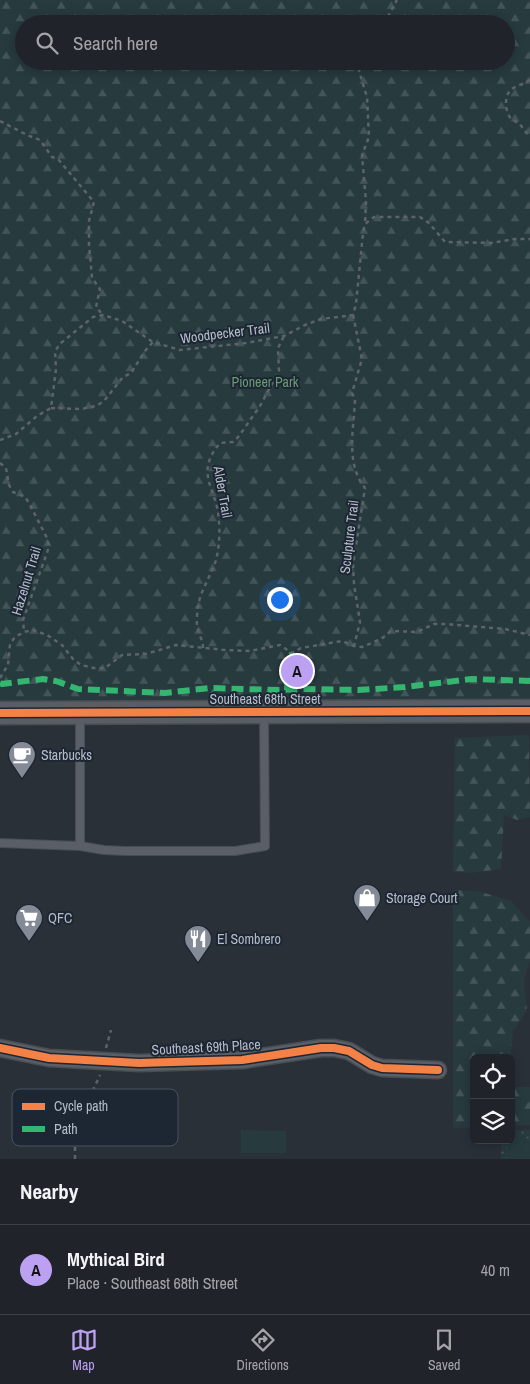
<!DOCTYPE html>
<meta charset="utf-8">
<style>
:root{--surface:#20242a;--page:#282c32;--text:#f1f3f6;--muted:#a2a4a8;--line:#3d4147;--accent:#bca0f2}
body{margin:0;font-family:"Archivo Narrow",sans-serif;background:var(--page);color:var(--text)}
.controls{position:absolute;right:15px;bottom:15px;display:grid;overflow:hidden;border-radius:8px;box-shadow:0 2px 12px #0003}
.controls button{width:45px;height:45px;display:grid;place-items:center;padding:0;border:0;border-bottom:1px solid var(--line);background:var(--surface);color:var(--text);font:25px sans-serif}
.you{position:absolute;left:279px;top:599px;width:18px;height:18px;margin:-12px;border:4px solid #fff;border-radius:50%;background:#1a73e8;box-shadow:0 0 0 8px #1a73e833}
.badge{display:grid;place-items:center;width:32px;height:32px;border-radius:50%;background:var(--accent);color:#111;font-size:16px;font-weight:700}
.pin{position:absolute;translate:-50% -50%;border:2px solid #fff;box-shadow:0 1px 5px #0006}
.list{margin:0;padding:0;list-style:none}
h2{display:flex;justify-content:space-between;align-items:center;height:65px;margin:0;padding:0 20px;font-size:21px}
h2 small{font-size:16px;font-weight:400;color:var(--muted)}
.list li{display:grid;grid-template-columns:32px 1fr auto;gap:15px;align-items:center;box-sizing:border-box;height:90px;padding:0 20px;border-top:1px solid var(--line)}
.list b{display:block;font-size:19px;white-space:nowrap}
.list p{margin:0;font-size:16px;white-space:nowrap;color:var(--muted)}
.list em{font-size:16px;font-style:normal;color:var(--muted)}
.icon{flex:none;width:28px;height:28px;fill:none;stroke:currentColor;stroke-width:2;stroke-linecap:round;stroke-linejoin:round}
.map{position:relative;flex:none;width:530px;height:1159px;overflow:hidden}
.search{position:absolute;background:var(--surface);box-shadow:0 2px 12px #0003;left:15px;right:15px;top:15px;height:55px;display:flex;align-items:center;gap:12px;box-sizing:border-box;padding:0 18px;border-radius:28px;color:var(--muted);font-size:19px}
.sheet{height:155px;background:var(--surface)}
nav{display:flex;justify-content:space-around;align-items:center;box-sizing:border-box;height:70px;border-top:1px solid var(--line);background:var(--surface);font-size:14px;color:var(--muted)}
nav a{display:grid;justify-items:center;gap:2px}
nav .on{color:var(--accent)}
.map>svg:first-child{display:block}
.forest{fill:url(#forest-firs);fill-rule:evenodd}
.park{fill:url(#park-dots)}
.pitch{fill:#273a3e}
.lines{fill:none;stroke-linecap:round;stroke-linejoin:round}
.lane-casing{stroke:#484c53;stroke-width:10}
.street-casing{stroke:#484c53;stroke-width:19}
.secondary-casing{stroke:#484c53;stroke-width:25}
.path{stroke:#5d636a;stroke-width:2.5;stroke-dasharray:4 4;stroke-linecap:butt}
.lane{stroke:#5a5e66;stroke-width:8}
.street{stroke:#5a5e66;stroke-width:16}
.secondary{stroke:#595d64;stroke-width:22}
.quiet{stroke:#33b770;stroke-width:6;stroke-dasharray:12 6;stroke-linecap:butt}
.cycleway-casing{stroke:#1d2633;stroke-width:11}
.cycleway{stroke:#f48246;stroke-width:8}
.labels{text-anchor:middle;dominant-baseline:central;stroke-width:4;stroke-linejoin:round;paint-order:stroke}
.street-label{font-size:14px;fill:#b4bcc9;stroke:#1d2633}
.park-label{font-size:14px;fill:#6b9a76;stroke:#1d2633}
.poi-label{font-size:14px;fill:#b4bcc9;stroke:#1d2633;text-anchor:start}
.key{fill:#1d2633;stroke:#4a5360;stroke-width:1}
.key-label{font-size:14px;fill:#b4bcc9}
</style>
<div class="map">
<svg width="530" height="1159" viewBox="0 0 530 1159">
<defs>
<pattern id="forest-firs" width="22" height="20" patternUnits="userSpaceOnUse" patternTransform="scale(1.25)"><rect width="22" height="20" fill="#273a3e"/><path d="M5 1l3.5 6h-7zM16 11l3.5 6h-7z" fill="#445559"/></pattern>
<pattern id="park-dots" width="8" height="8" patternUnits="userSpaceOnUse" patternTransform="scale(1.25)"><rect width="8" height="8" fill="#273a3e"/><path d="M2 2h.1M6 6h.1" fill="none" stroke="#445559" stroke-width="1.8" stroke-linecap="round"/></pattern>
</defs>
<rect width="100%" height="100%" fill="#2a3038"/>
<g class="forest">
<path d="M 0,0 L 530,0 L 530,702 L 0,703 ZM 24,24 L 506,24 L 506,61 L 24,61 Z"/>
<polygon points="529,735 530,817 517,820 504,815 501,869 470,873 453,871 455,738"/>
<polygon points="453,890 478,891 511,901 530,922 530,960 524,981 527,1010 513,1032 510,1058 474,1058 474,1127 453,1128"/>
<polygon points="511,1084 514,1087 530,1087 530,1125 511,1126"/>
</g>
<polygon class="park" points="511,1130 530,1130 530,1159 501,1159 501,1140 511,1140"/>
<g class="pitch">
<polygon points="241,1130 286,1131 286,1153 241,1153"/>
<polygon points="512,1135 525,1135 525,1142 530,1142 530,1159 507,1159 507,1142 512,1142"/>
</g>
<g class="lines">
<defs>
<g id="lane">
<polyline points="80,716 80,846"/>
<polyline points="0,843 80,846 104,850 125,851 235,851 265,846 264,714"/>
</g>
<polyline id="street" points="0,1048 49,1058 139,1063 242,1060 321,1048 334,1048 349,1051 372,1065 382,1068 438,1070"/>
<polyline id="secondary" points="0,713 530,711"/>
</defs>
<use href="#lane" class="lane-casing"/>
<use href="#street" class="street-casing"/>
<use href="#secondary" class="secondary-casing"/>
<g class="path">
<polyline points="384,24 397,0"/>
<polyline points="364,61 359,71 367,97 369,137 362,155 366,202 365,224"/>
<path d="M 530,80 C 524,85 514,85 509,92 C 503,101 506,121 518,122 L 530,137"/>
<polyline points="0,121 27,135 40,140 52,157 58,159 94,202 89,221 89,244 92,278 100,289 96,307 103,315"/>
<path d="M 353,315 L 362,359 L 352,393 L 355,399 C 354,429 345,463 365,488 L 353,565 L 354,584 L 360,622 L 354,646"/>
<polyline points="51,408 81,409 96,406 104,401 123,377 131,373 145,351 153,342"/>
<polyline points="0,440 16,434 37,416 51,408 56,369 55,351 61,343 93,317 103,315 122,321 153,342 180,350 246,343 284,336 305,325 321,319 353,315 356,304 363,233 365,224 374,217 420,217 429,223 445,242 491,243 515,239 530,239"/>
<polyline points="0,463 6,468 9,485 13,492 25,497 29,503 47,538 49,547 23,620 24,632"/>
<path d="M 203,648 C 203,640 200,638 198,630 C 196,624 197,614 198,607 C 200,591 211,576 216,560 C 219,548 220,535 219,522 C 218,488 193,475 220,443 L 233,442 L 239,436 L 260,406 L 279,371 L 278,348 L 284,336"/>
<polyline points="0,678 8,665 10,644 15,637 24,632 33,630 47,635 62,645 73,659 81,665 94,668 105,668 122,655 146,654 176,645 225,650 250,651 280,645 292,653 301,648 342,641 354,646 362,647 381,639 391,631 417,632 434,624 445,624 505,629 530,635"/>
<polyline points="106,1048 111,1030"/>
<polyline points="75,1159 75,1130 100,1075"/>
</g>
<use href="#lane" class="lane"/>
<use href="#street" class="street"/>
<use href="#secondary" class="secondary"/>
<g class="quiet">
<polyline points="0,683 2,684 43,679 56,681 78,689 165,693 210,688 279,690 307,689 358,690 405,687 472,679 530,681"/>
<polyline points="287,690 288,664 292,653"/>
</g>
<defs>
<g id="cycleway">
<polyline points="0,713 530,711"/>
<polyline points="0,1048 49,1058 139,1063 242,1060 321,1048 334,1048 349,1051 372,1065 382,1068 438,1070"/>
</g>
</defs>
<use href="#cycleway" class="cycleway-casing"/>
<use href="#cycleway" class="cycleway"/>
</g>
<defs>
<symbol id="cafe-pin" viewBox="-11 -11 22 30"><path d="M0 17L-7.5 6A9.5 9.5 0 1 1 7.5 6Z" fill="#848b96" stroke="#1d2633"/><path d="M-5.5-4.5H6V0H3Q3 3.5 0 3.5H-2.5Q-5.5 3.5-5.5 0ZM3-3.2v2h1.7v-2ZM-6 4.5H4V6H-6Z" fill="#fff"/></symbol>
<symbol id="shop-pin" viewBox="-11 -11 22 30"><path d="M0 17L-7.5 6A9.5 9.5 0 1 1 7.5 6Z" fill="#848b96" stroke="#1d2633"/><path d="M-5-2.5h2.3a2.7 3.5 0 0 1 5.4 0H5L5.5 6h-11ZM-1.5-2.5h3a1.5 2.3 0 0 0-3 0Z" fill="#fff"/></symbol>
<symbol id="supermarket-pin" viewBox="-11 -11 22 30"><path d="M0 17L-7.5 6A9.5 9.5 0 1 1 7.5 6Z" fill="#848b96" stroke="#1d2633"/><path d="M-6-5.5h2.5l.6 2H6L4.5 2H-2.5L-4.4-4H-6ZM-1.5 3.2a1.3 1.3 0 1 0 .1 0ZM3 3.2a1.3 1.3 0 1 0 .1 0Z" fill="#fff"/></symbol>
<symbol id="restaurant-pin" viewBox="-11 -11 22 30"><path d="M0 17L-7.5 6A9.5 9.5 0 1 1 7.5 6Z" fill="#848b96" stroke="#1d2633"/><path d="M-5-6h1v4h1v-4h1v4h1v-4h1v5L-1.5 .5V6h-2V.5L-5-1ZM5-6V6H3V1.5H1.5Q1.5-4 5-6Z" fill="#fff"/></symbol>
</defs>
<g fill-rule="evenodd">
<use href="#cafe-pin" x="6" y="739" width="32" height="43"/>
<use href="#shop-pin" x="351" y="882" width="32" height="43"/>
<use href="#supermarket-pin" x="13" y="902" width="32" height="43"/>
<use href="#restaurant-pin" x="182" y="923" width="32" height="43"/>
</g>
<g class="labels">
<g class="street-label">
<text transform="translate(225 333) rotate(-7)">Woodpecker Trail</text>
<text transform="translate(223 492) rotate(80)">Alder Trail</text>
<text transform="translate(349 537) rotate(-83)">Sculpture Trail</text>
<text transform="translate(26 581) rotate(-73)">Hazelnut Trail</text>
<text x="265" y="699">Southeast 68th Street</text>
<text transform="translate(206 1047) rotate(-3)">Southeast 69th Place</text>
</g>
<g class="park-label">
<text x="265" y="382">Pioneer Park</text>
</g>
<g class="poi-label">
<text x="41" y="755">Starbucks</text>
<text x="386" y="898">Storage Court</text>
<text x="48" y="918">QFC</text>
<text x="217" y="939">El Sombrero</text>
</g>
</g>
<rect x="12" y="1089" width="166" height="57" rx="8" class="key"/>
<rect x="22" y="1103" width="23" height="7" fill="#f48246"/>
<rect x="22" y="1126" width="23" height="6" fill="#33b770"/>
<g class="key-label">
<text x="54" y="1111">Cycle path</text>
<text x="54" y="1134">Path</text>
</g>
</svg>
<div class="controls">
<button><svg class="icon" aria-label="locate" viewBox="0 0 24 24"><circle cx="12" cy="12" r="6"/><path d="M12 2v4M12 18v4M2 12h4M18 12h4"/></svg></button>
<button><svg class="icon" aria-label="layers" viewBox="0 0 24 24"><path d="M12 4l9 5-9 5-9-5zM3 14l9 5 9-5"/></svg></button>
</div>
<div class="you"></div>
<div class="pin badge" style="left:297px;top:671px">A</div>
<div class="search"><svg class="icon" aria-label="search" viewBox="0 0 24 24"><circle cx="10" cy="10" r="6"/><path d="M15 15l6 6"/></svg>Search here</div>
</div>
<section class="sheet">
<h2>Nearby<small></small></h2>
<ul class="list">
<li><span class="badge">A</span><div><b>Mythical Bird</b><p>Place · Southeast 68th Street</p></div><em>40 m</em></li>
</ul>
</section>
<nav>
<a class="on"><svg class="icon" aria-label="map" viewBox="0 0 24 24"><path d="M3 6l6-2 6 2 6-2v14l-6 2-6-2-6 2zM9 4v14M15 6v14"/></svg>Map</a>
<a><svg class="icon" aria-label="directions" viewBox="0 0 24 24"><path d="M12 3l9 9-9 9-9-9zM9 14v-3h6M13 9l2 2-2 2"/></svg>Directions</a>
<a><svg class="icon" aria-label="saved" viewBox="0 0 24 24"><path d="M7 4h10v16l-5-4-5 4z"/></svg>Saved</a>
</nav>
